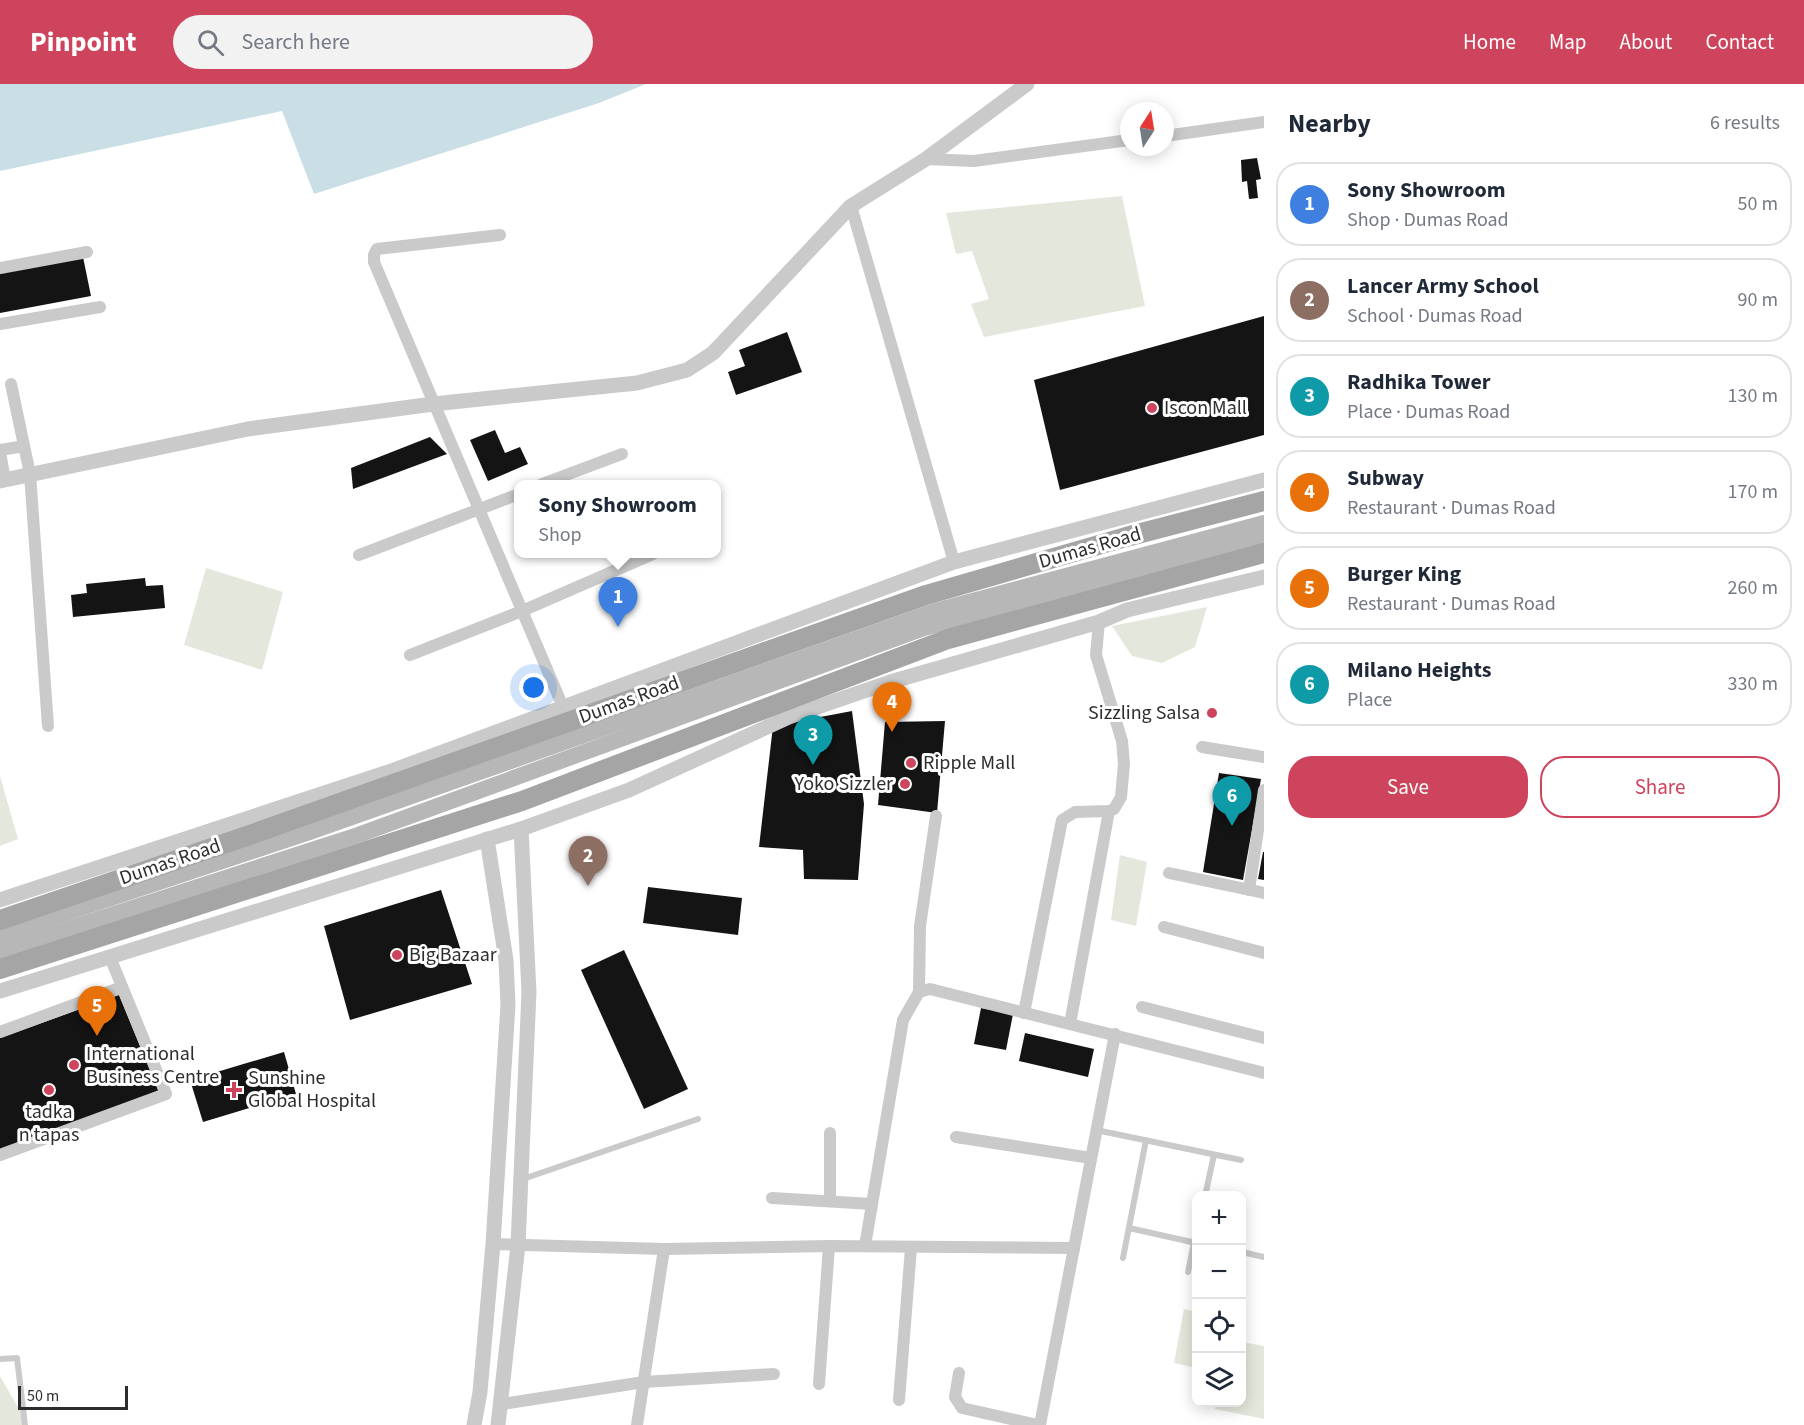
<!DOCTYPE html>
<meta charset="utf-8">
<style>
:root{--surface:#fff;--page:#f2f2f3;--text:#1f2937;--muted:#747a83;--line:#e0e1e3;--accent:#ce445c}
body{margin:0;font-family:"Source Sans 3",sans-serif;background:var(--page);color:var(--text)}
.controls{position:absolute;right:18px;bottom:18px;display:grid;overflow:hidden;border-radius:12px;box-shadow:0 3px 15px #0003}
.controls button{width:54px;height:54px;display:grid;place-items:center;padding:0;border:0;border-bottom:2px solid var(--line);background:var(--surface);color:var(--text);font:30px sans-serif}
.compass{position:absolute;left:1120px;top:18px;width:54px;height:54px;border-radius:50%;background:var(--surface);box-shadow:0 3px 15px #0003;rotate:12deg}
.scale{position:absolute;left:18px;bottom:15px;width:110px;box-sizing:border-box;padding-left:6px;border:3px solid #2d2d2d;border-top:0;font-size:16px;line-height:21px;white-space:nowrap;color:#2d2d2d;-webkit-text-stroke:4px #fff;paint-order:stroke}
.you{position:absolute;left:534px;top:604px;width:21px;height:21px;margin:-15px;border:4px solid #fff;border-radius:50%;background:#1a73e8;box-shadow:0 0 0 9px #1a73e833}
.badge{display:grid;place-items:center;width:39px;height:39px;border-radius:50%;background:var(--accent);color:#fff;font-size:20px;font-weight:700}
.pin{position:absolute;translate:-50% -50px;filter:drop-shadow(0 2px 3px #0008)}
.pin::after{content:'';position:absolute;top:32px;width:21px;height:18px;background:inherit;clip-path:polygon(0 0,100% 0,50% 100%)}
.popup{position:absolute;left:514px;top:396px;width:207px;height:78px;box-sizing:border-box;display:grid;place-content:center;border-radius:12px;background:var(--surface);filter:drop-shadow(0 2px 4px #0005);font-size:20px;white-space:nowrap;color:var(--muted)}
.popup b{font-size:22px;color:var(--text)}
.popup::after{content:'';position:absolute;left:50%;top:100%;margin-left:-12px;border:12px solid transparent;border-top-color:var(--surface)}
.list{margin:0;padding:0;list-style:none}
h2{display:flex;justify-content:space-between;align-items:center;height:78px;margin:0;padding:0 24px;font-size:26px}
h2 small{font-size:20px;font-weight:400;color:var(--muted)}
.list li{display:grid;grid-template-columns:39px 1fr auto;gap:18px;align-items:center;box-sizing:border-box;height:84px;margin:0 12px 12px;padding:0 12px;border:2px solid var(--line);border-radius:24px}
.list b{display:block;font-size:22px;white-space:nowrap}
.list p{margin:0;font-size:20px;white-space:nowrap;color:var(--muted)}
.list em{font-size:20px;font-style:normal;color:var(--muted)}
.actions{display:flex;gap:12px;padding:18px 24px}
.actions a{flex:1;padding:14px 0;border:2px solid var(--accent);border-radius:24px;text-align:center;font-size:21px;color:var(--accent)}
.actions .main{background:var(--accent);color:#fff}
.icon{flex:none;width:33px;height:33px;fill:none;stroke:currentColor;stroke-width:2;stroke-linecap:round;stroke-linejoin:round}
.map{position:relative;flex:none;width:1264px;height:1341px;overflow:hidden}
header{display:flex;align-items:center;gap:36px;box-sizing:border-box;height:84px;padding:0 30px;background:var(--accent);color:#fff}
header strong{font-size:28px}
nav{display:flex;gap:33px;margin-inline-start:auto;font-size:21px}
.search{width:420px;height:54px;background:var(--page);display:flex;align-items:center;gap:15px;box-sizing:border-box;padding:0 21px;border-radius:33px;color:var(--muted);font-size:22px}
main{display:flex}
aside{flex:1;background:var(--surface)}
.map>svg:first-child{display:block}
.green{fill:#e4e8dc}
.water{fill:#cadee6}
.building{fill:#141414}
.lines{fill:none;stroke-linecap:round;stroke-linejoin:round}
.service{stroke:#cacaca;stroke-width:6}
.minor{stroke:#cacaca;stroke-width:12}
.tertiary{stroke:#cacaca;stroke-width:15}
.secondary{stroke:#b7b7b7;stroke-width:16}
.primary{stroke:#a5a5a5;stroke-width:20}
.poi-dot{fill:#ce445c;stroke:#fff;stroke-width:2}
.labels{text-anchor:middle;dominant-baseline:central;stroke-width:6;stroke-linejoin:round;paint-order:stroke}
.poi-label{font-size:20px;fill:#2d2d2d;stroke:#fff;text-anchor:start}
.street-label{font-size:20px;fill:#2d2d2d;stroke:#fff}
</style>
<header>
<strong>Pinpoint</strong>
<div class="search"><svg class="icon" aria-label="search" viewBox="0 0 24 24"><circle cx="10" cy="10" r="6"/><path d="M15 15l6 6"/></svg>Search here</div>
<nav><a>Home</a><a>Map</a><a>About</a><a>Contact</a></nav>
</header>
<main>
<div class="map">
<svg width="1264" height="1341" viewBox="0 0 1264 1341">
<rect width="100%" height="100%" fill="#fff"/>
<g class="green">
<polygon points="1122,112 1145,222 984,253 971,220 989,215 972,167 956,170 946,129"/>
<polygon points="206,484 283,508 262,586 184,561"/>
<polygon points="1207,523 1195,563 1162,579 1132,572 1112,542"/>
<polygon points="0,692 18,755 0,762"/>
<polygon points="1120,771 1147,778 1136,842 1111,836"/>
<polygon points="1184,1225 1196,1228 1196,1284 1174,1279"/>
<polygon points="1242,1258 1264,1262 1264,1335 1215,1325 1216,1319 1242,1318"/>
<polygon points="0,1292 28,1341 0,1341"/>
</g>
<polygon class="water" points="0,0 646,0 599,19 314,110 282,27 0,87"/>
<g class="building">
<polygon points="1257,74 1261,95 1256,96 1258,114 1249,115 1247,97 1242,98 1241,76"/>
<polygon points="83,173 91,212 0,229 0,189"/>
<polygon points="1264,232 1264,351 1060,406 1034,296"/>
<polygon points="787,248 802,288 736,311 728,288 745,282 739,266"/>
<polygon points="495,346 505,369 520,363 528,380 488,397 470,356"/>
<polygon points="430,353 447,370 353,405 351,384"/>
<polygon points="145,494 146,502 163,501 165,524 73,533 71,511 87,509 86,500"/>
<polygon points="852,627 864,720 858,796 804,795 803,766 759,763 773,642"/>
<polygon points="945,637 937,729 878,721 885,638"/>
<polygon points="1219,689 1261,695 1243,796 1203,788"/>
<polygon points="1263,768 1264,768 1264,796 1258,795"/>
<polygon points="648,803 742,814 738,851 643,839"/>
<polygon points="441,806 472,900 350,936 324,842"/>
<polygon points="624,866 688,1005 644,1025 581,886"/>
<polygon points="119,911 159,1008 0,1066 0,954"/>
<polygon points="981,924 1013,930 1006,966 974,960"/>
<polygon points="1025,949 1094,965 1088,993 1019,977"/>
<polygon points="284,968 296,1010 203,1038 190,996"/>
</g>
<g class="lines">
<g class="service">
<polyline points="1096,1046 1241,1076"/>
<polyline points="523,1095 698,1035"/>
<polyline points="1205,1112 1214,1071"/>
<polyline points="1129,1144 1196,1159"/>
<polyline points="1242,1168 1264,1173"/>
<polyline points="1123,1174 1146,1056"/>
<polyline points="1188,1188 1196,1149"/>
<polyline points="0,1275 17,1274 25,1341"/>
</g>
<g class="minor">
<polyline points="1165,52 1264,38"/>
<polyline points="926,75 974,77 1129,56"/>
<polyline points="851,122 954,478"/>
<polyline points="500,151 377,165 374,171 374,178 563,623"/>
<polyline points="0,184 87,168"/>
<polyline points="0,240 100,223"/>
<polyline points="11,300 30,390 48,642"/>
<polyline points="0,366 24,362"/>
<polyline points="0,368 5,396"/>
<polyline points="542,400 622,370"/>
<polyline points="359,471 519,410"/>
<polyline points="410,571 522,527 653,470"/>
<polyline points="1202,663 1264,673"/>
<polyline points="1169,789 1264,809"/>
<polyline points="1249,806 1264,706"/>
<polyline points="1164,843 1264,869"/>
<polyline points="919,908 920,842 936,732"/>
<polyline points="1142,923 1264,954"/>
<polyline points="1024,929 1062,736 1075,728 1109,727 1114,725 1121,713 1124,680 1122,657 1096,571 1099,538"/>
<polyline points="1070,940 1109,727"/>
<polyline points="0,948 122,903"/>
<polyline points="956,1053 1091,1074"/>
<polyline points="0,1071 166,1010 110,873"/>
<polyline points="772,1114 872,1120"/>
<polyline points="830,1117 830,1049"/>
<polyline points="493,1160 664,1165 829,1162 1074,1164 1115,950"/>
<polyline points="865,1162 903,936 919,908 930,905 1264,989"/>
<polyline points="959,1289 955,1313 962,1324 1038,1341"/>
<polyline points="819,1300 829,1162"/>
<polyline points="899,1316 911,1164"/>
<polyline points="502,1320 644,1298 774,1290"/>
<polyline points="637,1341 664,1165"/>
<polyline points="1040,1341 1074,1164"/>
</g>
<g class="tertiary">
<polyline points="0,397 248,345 433,320 637,299 687,286 713,269 851,122 926,75 1027,0"/>
<polyline points="0,816 394,686 954,478 1264,396"/>
<polyline points="0,907 521,745 629,706 789,633 890,598 1099,538 1127,526 1264,493"/>
<polyline points="474,1341 480,1308 493,1160 508,921 506,876 487,755"/>
<polyline points="498,1341 518,1161 529,908 521,745"/>
</g>
<g class="secondary">
<polyline points="0,851 310,748 935,527 1264,439"/>
<polyline points="0,867 358,751 924,544 1264,452"/>
</g>
<g class="primary">
<polyline points="0,836 244,753 926,511 1126,453 1264,417"/>
<polyline points="0,885 522,717 948,555 1264,469"/>
</g>
</g>
<g class="poi-dot">
<circle cx="1152" cy="324" r="6"/>
<circle cx="1212" cy="629" r="6"/>
<circle cx="911" cy="679" r="6"/>
<circle cx="905" cy="700" r="6"/>
<circle cx="397" cy="871" r="6"/>
<circle cx="74" cy="981" r="6"/>
<circle cx="49" cy="1006" r="6"/>
<path d="M231 997h6v6h6v6h-6v6h-6v-6h-6v-6h6z"/>
</g>
<g class="labels">
<g class="poi-label">
<text x="1164" y="324">Iscon Mall</text>
<text x="1200" y="629" text-anchor="end">Sizzling Salsa</text>
<text x="923" y="679">Ripple Mall</text>
<text x="893" y="700" text-anchor="end">Yoko Sizzler</text>
<text x="409" y="871">Big Bazaar</text>
<text x="86" y="970">International<tspan x="86" dy="23">Business Centre</tspan></text>
<text x="248" y="994">Sunshine<tspan x="248" dy="23">Global Hospital</tspan></text>
<text x="49" y="1028" text-anchor="middle">tadka<tspan x="49" dy="23">n tapas</tspan></text>
</g>
<g class="street-label">
<text transform="translate(1090 464) rotate(-16)">Dumas Road</text>
<text transform="translate(629 616) rotate(-20)">Dumas Road</text>
<text transform="translate(170 778) rotate(-19)">Dumas Road</text>
</g>
</g>
</svg>
<div class="controls">
<button>+</button>
<button>−</button>
<button><svg class="icon" aria-label="locate" viewBox="0 0 24 24"><circle cx="12" cy="12" r="6"/><path d="M12 2v4M12 18v4M2 12h4M18 12h4"/></svg></button>
<button><svg class="icon" aria-label="layers" viewBox="0 0 24 24"><path d="M12 4l9 5-9 5-9-5zM3 14l9 5 9-5"/></svg></button>
</div>
<svg class="compass" viewBox="-18 -18 36 36"><path d="M0-13l5 13h-10z" fill="#e53935"/><path d="M0 13l5-13h-10z" fill="#747a83"/></svg>
<div class="scale">50 m</div>
<div class="you"></div>
<div class="pin badge" style="left:618px;top:543px;background:#3f7fe0">1</div>
<div class="popup"><b>Sony Showroom</b>Shop</div>
<div class="pin badge" style="left:588px;top:802px;background:#8d6e63">2</div>
<div class="pin badge" style="left:813px;top:681px;background:#0f9aa8">3</div>
<div class="pin badge" style="left:892px;top:648px;background:#e8710a">4</div>
<div class="pin badge" style="left:97px;top:952px;background:#e8710a">5</div>
<div class="pin badge" style="left:1232px;top:742px;background:#0f9aa8">6</div>
</div>
<aside>
<h2>Nearby<small>6 results</small></h2>
<ul class="list">
<li><span class="badge" style="background:#3f7fe0">1</span><div><b>Sony Showroom</b><p>Shop · Dumas Road</p></div><em>50 m</em></li>
<li><span class="badge" style="background:#8d6e63">2</span><div><b>Lancer Army School</b><p>School · Dumas Road</p></div><em>90 m</em></li>
<li><span class="badge" style="background:#0f9aa8">3</span><div><b>Radhika Tower</b><p>Place · Dumas Road</p></div><em>130 m</em></li>
<li><span class="badge" style="background:#e8710a">4</span><div><b>Subway</b><p>Restaurant · Dumas Road</p></div><em>170 m</em></li>
<li><span class="badge" style="background:#e8710a">5</span><div><b>Burger King</b><p>Restaurant · Dumas Road</p></div><em>260 m</em></li>
<li><span class="badge" style="background:#0f9aa8">6</span><div><b>Milano Heights</b><p>Place</p></div><em>330 m</em></li>
</ul>
<div class="actions"><a class="main">Save</a><a>Share</a></div>
</aside>
</main>
